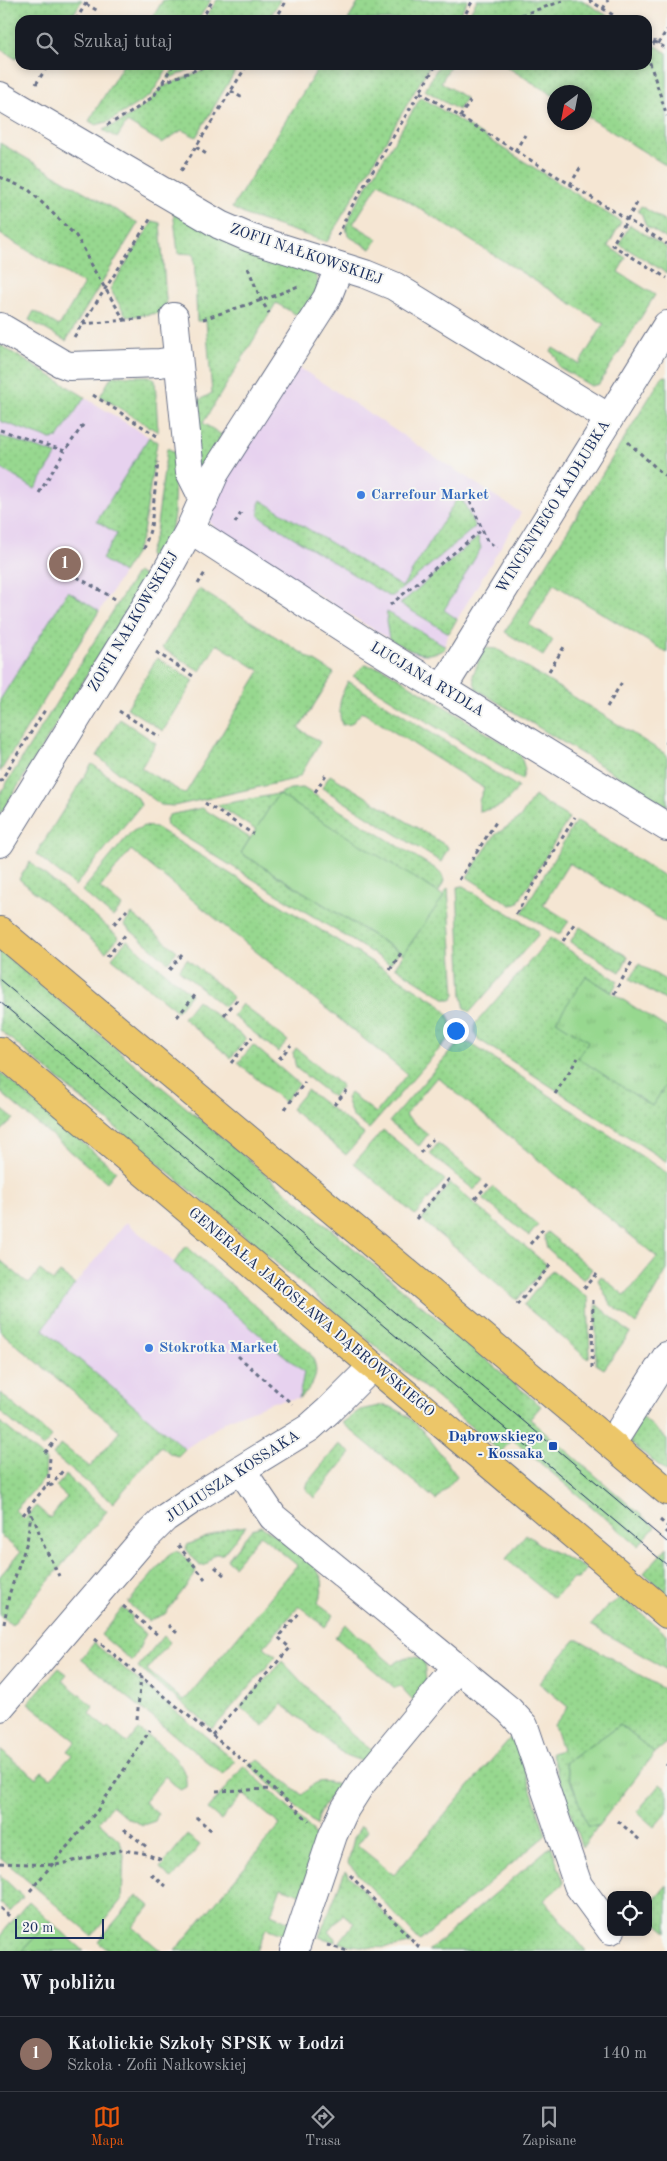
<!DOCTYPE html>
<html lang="pl">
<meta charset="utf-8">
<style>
:root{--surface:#171b24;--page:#20242c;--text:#f1f3f6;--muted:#9ea1a6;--line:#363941;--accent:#ea580c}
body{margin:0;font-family:"Old Standard TT",serif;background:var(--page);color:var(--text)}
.controls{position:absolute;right:15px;bottom:15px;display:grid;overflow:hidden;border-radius:10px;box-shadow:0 2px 8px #0003}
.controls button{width:45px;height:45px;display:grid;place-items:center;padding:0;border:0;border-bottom:1px solid var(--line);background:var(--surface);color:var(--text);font:25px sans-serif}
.compass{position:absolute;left:547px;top:85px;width:45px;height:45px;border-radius:50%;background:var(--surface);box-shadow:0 2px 8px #0003;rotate:212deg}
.scale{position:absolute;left:15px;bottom:12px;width:89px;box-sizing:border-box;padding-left:5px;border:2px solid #1b2f5e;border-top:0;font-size:14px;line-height:18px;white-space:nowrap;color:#1b2f5e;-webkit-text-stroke:4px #f6f6f2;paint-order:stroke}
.you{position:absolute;left:455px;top:1030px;width:18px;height:18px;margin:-12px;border:4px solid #fff;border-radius:50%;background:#1a73e8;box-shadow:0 0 0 8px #1a73e833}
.badge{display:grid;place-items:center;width:32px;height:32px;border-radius:50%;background:var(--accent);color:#fff;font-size:16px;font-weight:700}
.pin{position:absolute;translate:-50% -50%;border:2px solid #fff;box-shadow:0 1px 5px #0006}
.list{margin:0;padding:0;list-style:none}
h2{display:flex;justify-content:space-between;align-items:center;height:65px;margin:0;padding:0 20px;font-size:21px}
h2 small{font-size:16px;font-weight:400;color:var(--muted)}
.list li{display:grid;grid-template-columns:32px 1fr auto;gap:15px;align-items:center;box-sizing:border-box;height:75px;padding:0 20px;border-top:1px solid var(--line)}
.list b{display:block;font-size:19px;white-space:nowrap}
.list p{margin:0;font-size:16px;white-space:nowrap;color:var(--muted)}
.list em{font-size:16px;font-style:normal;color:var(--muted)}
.icon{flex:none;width:28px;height:28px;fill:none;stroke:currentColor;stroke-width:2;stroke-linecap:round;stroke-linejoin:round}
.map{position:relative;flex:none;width:667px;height:1951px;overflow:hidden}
.search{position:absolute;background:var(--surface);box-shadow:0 2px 8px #0003;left:15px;right:15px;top:15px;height:55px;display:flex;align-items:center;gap:12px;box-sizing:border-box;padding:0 18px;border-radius:15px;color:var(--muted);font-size:19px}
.sheet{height:140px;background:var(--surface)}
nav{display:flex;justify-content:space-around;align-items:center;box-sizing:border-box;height:70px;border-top:1px solid var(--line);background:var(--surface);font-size:14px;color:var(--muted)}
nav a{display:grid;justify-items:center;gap:2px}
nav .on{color:var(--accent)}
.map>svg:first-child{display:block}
.built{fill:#e7d2ef}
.grass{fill:url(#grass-dots);stroke:#598476}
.park{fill:url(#park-tufts);stroke:#598476}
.pitch{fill:#97d88f;stroke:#598476}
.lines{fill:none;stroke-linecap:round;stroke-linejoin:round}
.minor-casing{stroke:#676f87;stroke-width:30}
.major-casing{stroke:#676f87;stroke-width:30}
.path{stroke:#676f87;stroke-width:3;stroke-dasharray:4 4;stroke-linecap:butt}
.minor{stroke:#fff;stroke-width:28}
.major{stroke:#ecc669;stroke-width:28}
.tram{stroke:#1b2f5e;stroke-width:1}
.shop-dot{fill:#3f7fe0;stroke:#f6f6f2;stroke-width:2}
.transit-dot{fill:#1a4fb4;stroke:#f6f6f2;stroke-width:2}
.labels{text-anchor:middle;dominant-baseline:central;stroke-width:4;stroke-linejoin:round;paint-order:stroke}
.street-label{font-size:15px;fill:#1b2f5e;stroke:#f6f6f2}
.shop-label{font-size:15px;font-weight:bold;fill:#366cbe;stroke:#f6f6f2;text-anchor:start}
.transit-label{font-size:15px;font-weight:bold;fill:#164399;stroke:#f6f6f2;text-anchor:end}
</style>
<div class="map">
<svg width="667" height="1951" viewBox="0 0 667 1951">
<defs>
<pattern id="grass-dots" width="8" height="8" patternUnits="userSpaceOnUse" patternTransform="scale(1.25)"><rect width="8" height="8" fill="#97d88f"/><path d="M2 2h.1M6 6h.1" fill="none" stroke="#82ba7e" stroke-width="1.8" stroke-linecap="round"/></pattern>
<pattern id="park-tufts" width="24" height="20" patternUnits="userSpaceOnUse" patternTransform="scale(1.25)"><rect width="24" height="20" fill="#97d88f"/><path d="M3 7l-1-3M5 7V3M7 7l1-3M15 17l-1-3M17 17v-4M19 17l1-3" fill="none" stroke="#82ba7e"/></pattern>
</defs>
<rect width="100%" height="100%" fill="#f6f6f2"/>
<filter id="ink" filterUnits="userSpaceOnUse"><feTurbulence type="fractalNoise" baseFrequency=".02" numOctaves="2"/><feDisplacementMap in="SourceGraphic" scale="10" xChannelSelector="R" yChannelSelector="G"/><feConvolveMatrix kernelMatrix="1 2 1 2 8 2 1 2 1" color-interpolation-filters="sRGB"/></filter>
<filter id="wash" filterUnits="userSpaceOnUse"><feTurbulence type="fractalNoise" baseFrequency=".0096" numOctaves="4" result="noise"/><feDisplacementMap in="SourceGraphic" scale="20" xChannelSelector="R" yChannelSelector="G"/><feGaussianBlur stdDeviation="1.12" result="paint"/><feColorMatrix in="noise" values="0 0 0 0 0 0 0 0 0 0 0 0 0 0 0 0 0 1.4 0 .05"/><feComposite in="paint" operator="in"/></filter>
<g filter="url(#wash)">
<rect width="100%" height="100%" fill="#f5e6d3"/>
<g class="built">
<polygon points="0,345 157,442 143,533 135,554 0,772"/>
<polygon points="297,366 521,513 449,633 444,645 445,649 439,652 424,655 415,654 389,639 220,534 208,520 212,503"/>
<polygon points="126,1222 304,1372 299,1398 273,1402 229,1419 185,1449 43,1329 75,1284"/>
</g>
<g class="grass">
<polygon points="0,0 82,0 70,20 20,20 20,52 16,59 0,49"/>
<polygon points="163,0 211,0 198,20 151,20"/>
<polygon points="217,0 280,0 268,20 204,20"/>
<polygon points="360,0 468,0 456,20 348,20"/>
<polygon points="477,0 582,0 614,20 466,20"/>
<polygon points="647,40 667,53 667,166 585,115 584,92 554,92 554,96 504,65 647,65"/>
<polygon points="123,65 170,65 151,95 110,121 96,125 89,121"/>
<polygon points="176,65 201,65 167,79"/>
<polygon points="217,65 239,65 196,137 182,130 162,143 127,122 117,138 103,130 121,122 147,104 162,87"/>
<polygon points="320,65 430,65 327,242 248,216 232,208"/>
<polygon points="439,65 451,65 441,82 466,98 458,110 425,90"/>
<polygon points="421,97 621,222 608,246 626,258 618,272 655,295 599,384 591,386 559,367 556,357 551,352 553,348 579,364 604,324 379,183 353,224 378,239 371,249 348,236 346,227 355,206"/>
<polygon points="0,143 138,223 66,341 29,320 34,311 59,326 84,284 0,234"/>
<polygon points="641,206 667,222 667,239 646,226 642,215 638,211"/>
<path d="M 173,210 L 313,271 C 324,290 317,296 305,312 L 295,314 L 276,303 L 203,423 L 222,435 L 203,465 L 197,468 L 192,404 L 212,393 L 206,321 L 197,321 L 194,254 L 178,253 Z"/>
<polygon points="153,221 160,223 167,312 127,317 110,289"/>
<polygon points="630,225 667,248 667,273 619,244"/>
<polygon points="0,345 85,397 58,438 50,439 0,421"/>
<polygon points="112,376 149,376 155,379 158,432 100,396"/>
<polygon points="667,376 667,653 554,584 529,625 553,640 543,656 505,632 662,377"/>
<polygon points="0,436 57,454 35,489 0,468"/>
<polygon points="149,437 157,442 143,533 135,554 123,573 102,559 117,534 97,521"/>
<polygon points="167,448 175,452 174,514 170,539 157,561 148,556 156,532"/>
<polygon points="460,494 475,527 393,596 388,596 259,516 259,504 261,500 402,587"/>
<polygon points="478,537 481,548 444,610 457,619 449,633 400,604"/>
<polygon points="137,572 147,578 0,815 0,794"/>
<polygon points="199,589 334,673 299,729 320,742 300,776 295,779 174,806 161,805 97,756 120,719 156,743 141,768 185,794 260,671 217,644 200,671 162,648"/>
<polygon points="68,591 99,611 0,772 0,700"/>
<path d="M 387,612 L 444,645 L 445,649 C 423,661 408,649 389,639 L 386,621 Z"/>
<polygon points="484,648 497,649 667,755 667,806 476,689 473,675"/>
<polygon points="157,658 194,681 163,731 127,708"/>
<polygon points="364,665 383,668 520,754 525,769 522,780 353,676"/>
<path d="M 348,681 L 518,787 C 506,805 501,808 479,811 L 479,801 L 484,788 L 362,712 L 351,724 L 342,725 C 337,707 340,697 348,681 Z"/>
<polygon points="92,764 138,798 141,805 75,886 36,854"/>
<polygon points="330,775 447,846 448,848 441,862 322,788"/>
<polygon points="303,788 436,869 442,875 444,881 438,893 278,794 256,830 217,805 278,794 290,789"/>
<polygon points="534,796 569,818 517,904 511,905 467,877 495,835 520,818"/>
<polygon points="202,808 250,838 241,853 399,952 390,964 167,826 166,819 169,815"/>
<polygon points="576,821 667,878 667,923 569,863 543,905 569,921 559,935 522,913"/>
<path d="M 144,826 L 155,827 L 438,1003 C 449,1015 454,1022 449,1038 L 369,1129 L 352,1116 L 346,1098 L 350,1093 L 376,1113 L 407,1074 L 131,850 L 100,888 L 122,906 L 113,917 L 82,891 L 131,832 Z"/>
<polygon points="30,862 119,937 106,952 19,879"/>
<polygon points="463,886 538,931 538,935 470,1012 465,1009 462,996 457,887"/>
<polygon points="448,888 455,994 453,999 446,999 395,967"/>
<polygon points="132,914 177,951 168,962 124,925"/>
<polygon points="580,927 628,957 620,972 570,942"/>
<polygon points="550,938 618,981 612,992 586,976 589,1041 578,1057 652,1106 667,1083 667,1162 478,1039 475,1033 475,1024"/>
<polygon points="127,940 191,994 177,1011 112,958"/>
<polygon points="0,951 541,1406 530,1419 655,1527 638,1546 512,1439 501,1452 0,1030"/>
<polygon points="187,959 233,997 224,1007 179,970"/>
<polygon points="639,964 667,981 667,1001 630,979"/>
<polygon points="197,1000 246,1039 231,1058 183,1018"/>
<polygon points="242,1004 288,1041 278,1052 233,1016"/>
<polygon points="460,1043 470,1043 667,1173 667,1270 636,1324 610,1304 598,1280 601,1276 625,1296 657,1257 437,1077 405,1115 428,1134 419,1146 389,1122 450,1052"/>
<polygon points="253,1045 299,1084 284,1102 238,1063"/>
<polygon points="296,1048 342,1086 333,1097 296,1068 293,1053"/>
<polygon points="0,1072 116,1171 107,1182 0,1092"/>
<polygon points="307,1090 364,1134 346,1155 291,1109"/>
<polygon points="0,1108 14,1119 0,1132"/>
<polygon points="383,1130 445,1180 415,1215 354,1163"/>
<polygon points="438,1143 483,1180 474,1190 430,1154"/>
<polygon points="450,1183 547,1265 517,1300 422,1220"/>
<polygon points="493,1187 538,1225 529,1236 483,1199"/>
<polygon points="547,1232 592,1269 584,1280 547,1249 544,1236"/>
<path d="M 186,1246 L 308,1351 C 322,1368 316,1386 299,1398 L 304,1372 L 174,1263 Z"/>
<polygon points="0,1260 29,1284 40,1270 53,1281 60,1273 75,1284 43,1329 185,1449 178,1456 171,1454 161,1446 113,1503 53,1455 61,1444 90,1467 120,1431 0,1331"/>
<polygon points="552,1270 588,1298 590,1354 588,1359 524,1305"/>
<polygon points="596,1304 630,1333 604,1369 596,1364"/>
<polygon points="0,1393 52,1437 43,1447 0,1412"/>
<path d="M 383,1405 C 417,1412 437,1451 457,1476 L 436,1500 L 342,1423 L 360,1410 Z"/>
<polygon points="641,1416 667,1439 667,1472 630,1442"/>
<polygon points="0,1422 46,1460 45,1478 15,1510 24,1519 36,1506 50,1518 67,1497 56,1487 66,1475 107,1511 12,1625 0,1615 0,1576 20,1552 0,1535"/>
<polygon points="339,1444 351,1453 314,1498 306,1489 308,1482"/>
<polygon points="246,1526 223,1554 214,1554 206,1565 200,1566 186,1549 187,1545 227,1529"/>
<path d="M 261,1526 C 278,1538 317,1561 322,1580 C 324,1588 320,1596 318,1603 L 334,1615 L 325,1627 L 299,1606 L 264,1647 L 276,1656 L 213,1729 L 138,1667 L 163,1636 L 170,1642 L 147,1670 L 184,1701 L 297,1565 L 260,1535 L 234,1566 L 227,1560 L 252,1529 Z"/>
<polygon points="526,1534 539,1544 587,1569 578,1579 573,1579 553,1598 506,1559"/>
<polygon points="667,1547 667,1593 644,1573"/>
<polygon points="175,1551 181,1553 196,1570 194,1576 165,1614 148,1621 128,1603 167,1557"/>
<polygon points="622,1597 667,1635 667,1670 591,1625 607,1607"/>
<path d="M 122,1608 L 132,1616 L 132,1623 L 146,1634 C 140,1644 139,1652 132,1661 L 101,1635 Z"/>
<path d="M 345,1624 L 393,1665 C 403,1657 412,1654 424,1660 L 426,1682 L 415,1702 L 400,1686 L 395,1688 L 335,1637 Z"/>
<polygon points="575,1640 580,1640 667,1691 667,1743 655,1753 620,1725 565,1763 573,1788 591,1826 598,1826 582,1848 551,1753 562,1750 554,1725 568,1707 539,1683"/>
<polygon points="94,1643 235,1761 223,1775 81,1659"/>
<polygon points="282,1661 352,1735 374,1752 369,1759 361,1761 345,1755 282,1704 264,1726 241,1708 241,1706"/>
<path d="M 59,1668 L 67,1674 L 62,1680 L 94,1707 L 90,1714 L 106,1729 L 108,1727 L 127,1743 L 139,1730 C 157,1743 189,1761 186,1787 L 180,1790 L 165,1776 L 144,1802 L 158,1814 L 155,1821 L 143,1825 L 127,1818 L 112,1805 L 99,1822 L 120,1841 L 124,1855 L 122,1899 L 92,1936 L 0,1857 L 0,1750 L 36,1778 L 42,1771 L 51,1778 L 72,1755 L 68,1751 L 76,1741 L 28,1703 Z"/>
<polygon points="511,1737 516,1744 546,1835 420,1941 348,1863 354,1838 361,1826 368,1831 357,1845 394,1875"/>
<path d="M 259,1760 L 302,1795 C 316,1781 319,1778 338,1785 L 318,1815 L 317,1826 L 248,1764 Z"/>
<polygon points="244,1766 312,1830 320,1847 303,1895 281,1887 271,1914 292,1923 287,1936 266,1928 257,1951 175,1951 280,1825 243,1794 221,1820 208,1809"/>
<polygon points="660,1784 667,1790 667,1812 654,1827 637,1812"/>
<polygon points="187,1835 200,1845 172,1879 160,1868"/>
<polygon points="551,1846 564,1883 544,1900 586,1951 428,1951"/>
<path d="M 345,1871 L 412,1943 C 389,1951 363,1947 339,1943 L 354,1923 L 343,1914 L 328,1932 L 335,1938 L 335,1942 L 319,1937 Z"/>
<polygon points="0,1875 23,1897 10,1912 0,1903"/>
<polygon points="667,1885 667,1932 648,1916 648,1907"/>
<polygon points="137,1895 150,1906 133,1927 161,1951 109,1951 98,1942"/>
<polygon points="29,1901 50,1921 22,1951 0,1951 0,1936"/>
</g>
<g class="park">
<polygon points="586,976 667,1028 667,1083 652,1106 578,1058 588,1041 556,1021"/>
<polygon points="620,1725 655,1753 598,1826 587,1826 565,1763"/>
<polygon points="50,1921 84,1951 22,1951"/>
</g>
<polygon class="pitch" points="278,794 444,896 403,954 241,853"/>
</g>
<g filter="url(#ink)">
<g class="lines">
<defs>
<g id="minor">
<polyline points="0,96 220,225 250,238 365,274 394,286 609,418"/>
<polyline points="174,317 190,472 204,500"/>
<polyline points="0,327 61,363 69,366 160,363 178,360"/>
<polyline points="190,529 362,640 667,827"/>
<polyline points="442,689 667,325"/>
<polyline points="0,843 163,578 190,529 215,473 327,298 338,270"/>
<polyline points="608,1441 619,1432 667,1356"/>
<polyline points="242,1471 273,1517 509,1710 524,1726 578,1885 611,1930"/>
<polyline points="0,1707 143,1540 165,1518 193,1499 309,1428 328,1411 373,1366"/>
<polyline points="294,1951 333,1835 345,1809 361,1784 457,1668"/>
</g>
<g id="major">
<polyline points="0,931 667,1491"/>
<polyline points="0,1051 667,1614"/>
</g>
</defs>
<use href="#minor" class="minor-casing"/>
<use href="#major" class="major-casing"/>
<g class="path">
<polyline points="589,0 621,20"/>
<polyline points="86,4 98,11"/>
<polyline points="603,9 608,0"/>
<polyline points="76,20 88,0"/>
<polyline points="201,20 213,0"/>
<polyline points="275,20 287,0"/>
<polyline points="462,20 473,0"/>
<polyline points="506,20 566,0"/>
<polyline points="647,37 667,49"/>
<polyline points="655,41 647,54 667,116"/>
<polyline points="658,44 667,30"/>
<polyline points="59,65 64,68"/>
<polyline points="162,83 208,65"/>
<polyline points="36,84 48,65"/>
<polyline points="231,91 244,99"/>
<polyline points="420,92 667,244"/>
<polyline points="460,117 470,101"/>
<polyline points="107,125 130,113 154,96 173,65"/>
<polyline points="196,147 209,156"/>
<polyline points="515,151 525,135"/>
<polyline points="181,171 247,65"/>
<polyline points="0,177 29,190 76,236 85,251 89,262 125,321"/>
<polyline points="570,185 580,168"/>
<polyline points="637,203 612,245 667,278"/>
<polyline points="338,236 349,211 436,65"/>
<polyline points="248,268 261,300 269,313"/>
<polyline points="203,319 271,297 301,285"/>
<polyline points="83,324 147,318"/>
<polyline points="74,337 151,218"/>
<polyline points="93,395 157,436"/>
<polyline points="0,430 65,451 85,422"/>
<polyline points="628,442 667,478"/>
<polyline points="39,493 65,451"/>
<polyline points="467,493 487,541 497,548"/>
<polyline points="235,523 241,513"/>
<polyline points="144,549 151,527 158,462"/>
<polyline points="77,577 115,599"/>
<polyline points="198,584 206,571"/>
<polyline points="390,605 483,529"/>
<polyline points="156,652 196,678"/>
<polyline points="549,671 564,647"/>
<polyline points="607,707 622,682"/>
<polyline points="119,711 160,737"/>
<polyline points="666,744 667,742"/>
<polyline points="0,782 45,710"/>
<polyline points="315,792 327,773"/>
<polyline points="205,803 253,834"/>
<polyline points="459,880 496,822"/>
<polyline points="516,914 575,817"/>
<polyline points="114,924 127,910"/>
<polyline points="563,941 574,924"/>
<polyline points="107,957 126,934"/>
<polyline points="169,970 182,955"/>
<polyline points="390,970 401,953"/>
<polyline points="614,994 633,960"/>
<polyline points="224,1015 237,1000"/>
<polyline points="177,1017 197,993"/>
<polyline points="279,1059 291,1045"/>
<polyline points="231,1063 252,1037"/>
<polyline points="555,1094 578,1058"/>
<polyline points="334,1105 347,1090"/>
<polyline points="285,1109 305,1082"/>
<polyline points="420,1153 433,1139"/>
<polyline points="475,1199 488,1184"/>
<polyline points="416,1219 450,1178"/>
<polyline points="530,1244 543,1229"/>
<polyline points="584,1289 597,1274"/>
<polyline points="517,1305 552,1263"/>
<polyline points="238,1356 292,1404"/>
<polyline points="592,1368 593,1297"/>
<polyline points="45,1453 56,1440"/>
<polyline points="48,1486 50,1457"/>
<polyline points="28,1508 35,1521 44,1546 59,1576"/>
<polyline points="23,1515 45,1487 52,1485 64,1469"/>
<polyline points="660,1520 667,1526"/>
<polyline points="665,1533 667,1531"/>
<polyline points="178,1545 205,1579"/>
<polyline points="215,1567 225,1576"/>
<polyline points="123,1606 159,1636"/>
<polyline points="4,1624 9,1595 27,1542 31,1514"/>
<polyline points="168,1625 177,1633"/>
<polyline points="95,1639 241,1759 309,1821"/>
<polyline points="137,1719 141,1676"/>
<polyline points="212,1735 290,1648 278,1637 301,1611"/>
<polyline points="666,1764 667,1765"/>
<polyline points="216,1791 274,1789"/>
<polyline points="196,1817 212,1831"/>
<polyline points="618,1821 642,1842"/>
<polyline points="124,1829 148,1848"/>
<polyline points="0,1863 56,1865 122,1850 143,1853 162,1860"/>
<polyline points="151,1874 166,1886"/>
<polyline points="350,1875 419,1947"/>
<polyline points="30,1891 97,1811 150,1730"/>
<polyline points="0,1908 9,1916"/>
<polyline points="327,1945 348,1951"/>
</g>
<use href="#minor" class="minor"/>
<use href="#major" class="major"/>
<g class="tram">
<polyline points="0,980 667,1542"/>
<polyline points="0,1002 667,1565"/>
</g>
</g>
</g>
<g class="shop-dot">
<circle cx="361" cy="495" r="5"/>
<circle cx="149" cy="1348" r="5"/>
</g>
<rect class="transit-dot" x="548" y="1441" width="10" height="10" rx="2.5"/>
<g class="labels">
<g class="street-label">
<text transform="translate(306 255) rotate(19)">ZOFII NAŁKOWSKIEJ</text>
<text transform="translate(554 507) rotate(-58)">WINCENTEGO KADŁUBKA</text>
<text transform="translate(134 622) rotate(-59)">ZOFII NAŁKOWSKIEJ</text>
<text transform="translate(427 680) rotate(31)">LUCJANA RYDLA</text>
<text transform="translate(311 1313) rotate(40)">GENERAŁA JAROSŁAWA DĄBROWSKIEGO</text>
<text transform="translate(233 1477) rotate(-33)">JULIUSZA KOSSAKA</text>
</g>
<g class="shop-label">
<text x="371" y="495">Carrefour Market</text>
<text x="159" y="1348">Stokrotka Market</text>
</g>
<g class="transit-label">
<text x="543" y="1437">Dąbrowskiego<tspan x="543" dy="17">- Kossaka</tspan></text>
</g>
</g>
</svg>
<div class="controls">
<button><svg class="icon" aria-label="locate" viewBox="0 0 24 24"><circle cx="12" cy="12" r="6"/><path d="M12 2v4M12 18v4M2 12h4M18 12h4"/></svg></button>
</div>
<svg class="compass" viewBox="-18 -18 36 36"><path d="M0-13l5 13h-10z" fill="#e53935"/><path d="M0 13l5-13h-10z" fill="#9ea1a6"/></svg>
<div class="scale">20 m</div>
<div class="you"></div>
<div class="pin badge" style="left:65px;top:564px;background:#8d6e63">1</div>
<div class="search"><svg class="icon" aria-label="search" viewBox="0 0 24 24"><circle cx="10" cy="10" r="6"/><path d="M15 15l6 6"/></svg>Szukaj tutaj</div>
</div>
<section class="sheet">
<h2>W pobliżu<small></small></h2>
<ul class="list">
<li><span class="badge" style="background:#8d6e63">1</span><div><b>Katolickie Szkoły SPSK w Łodzi</b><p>Szkoła · Zofii Nałkowskiej</p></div><em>140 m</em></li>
</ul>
</section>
<nav>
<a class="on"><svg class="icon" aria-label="map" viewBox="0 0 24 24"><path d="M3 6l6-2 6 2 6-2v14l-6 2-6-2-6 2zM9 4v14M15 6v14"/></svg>Mapa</a>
<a><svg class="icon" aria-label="directions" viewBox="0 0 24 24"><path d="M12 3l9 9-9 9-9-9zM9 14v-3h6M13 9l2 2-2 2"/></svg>Trasa</a>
<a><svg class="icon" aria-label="saved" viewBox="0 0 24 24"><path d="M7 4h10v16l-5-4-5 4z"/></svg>Zapisane</a>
</nav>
